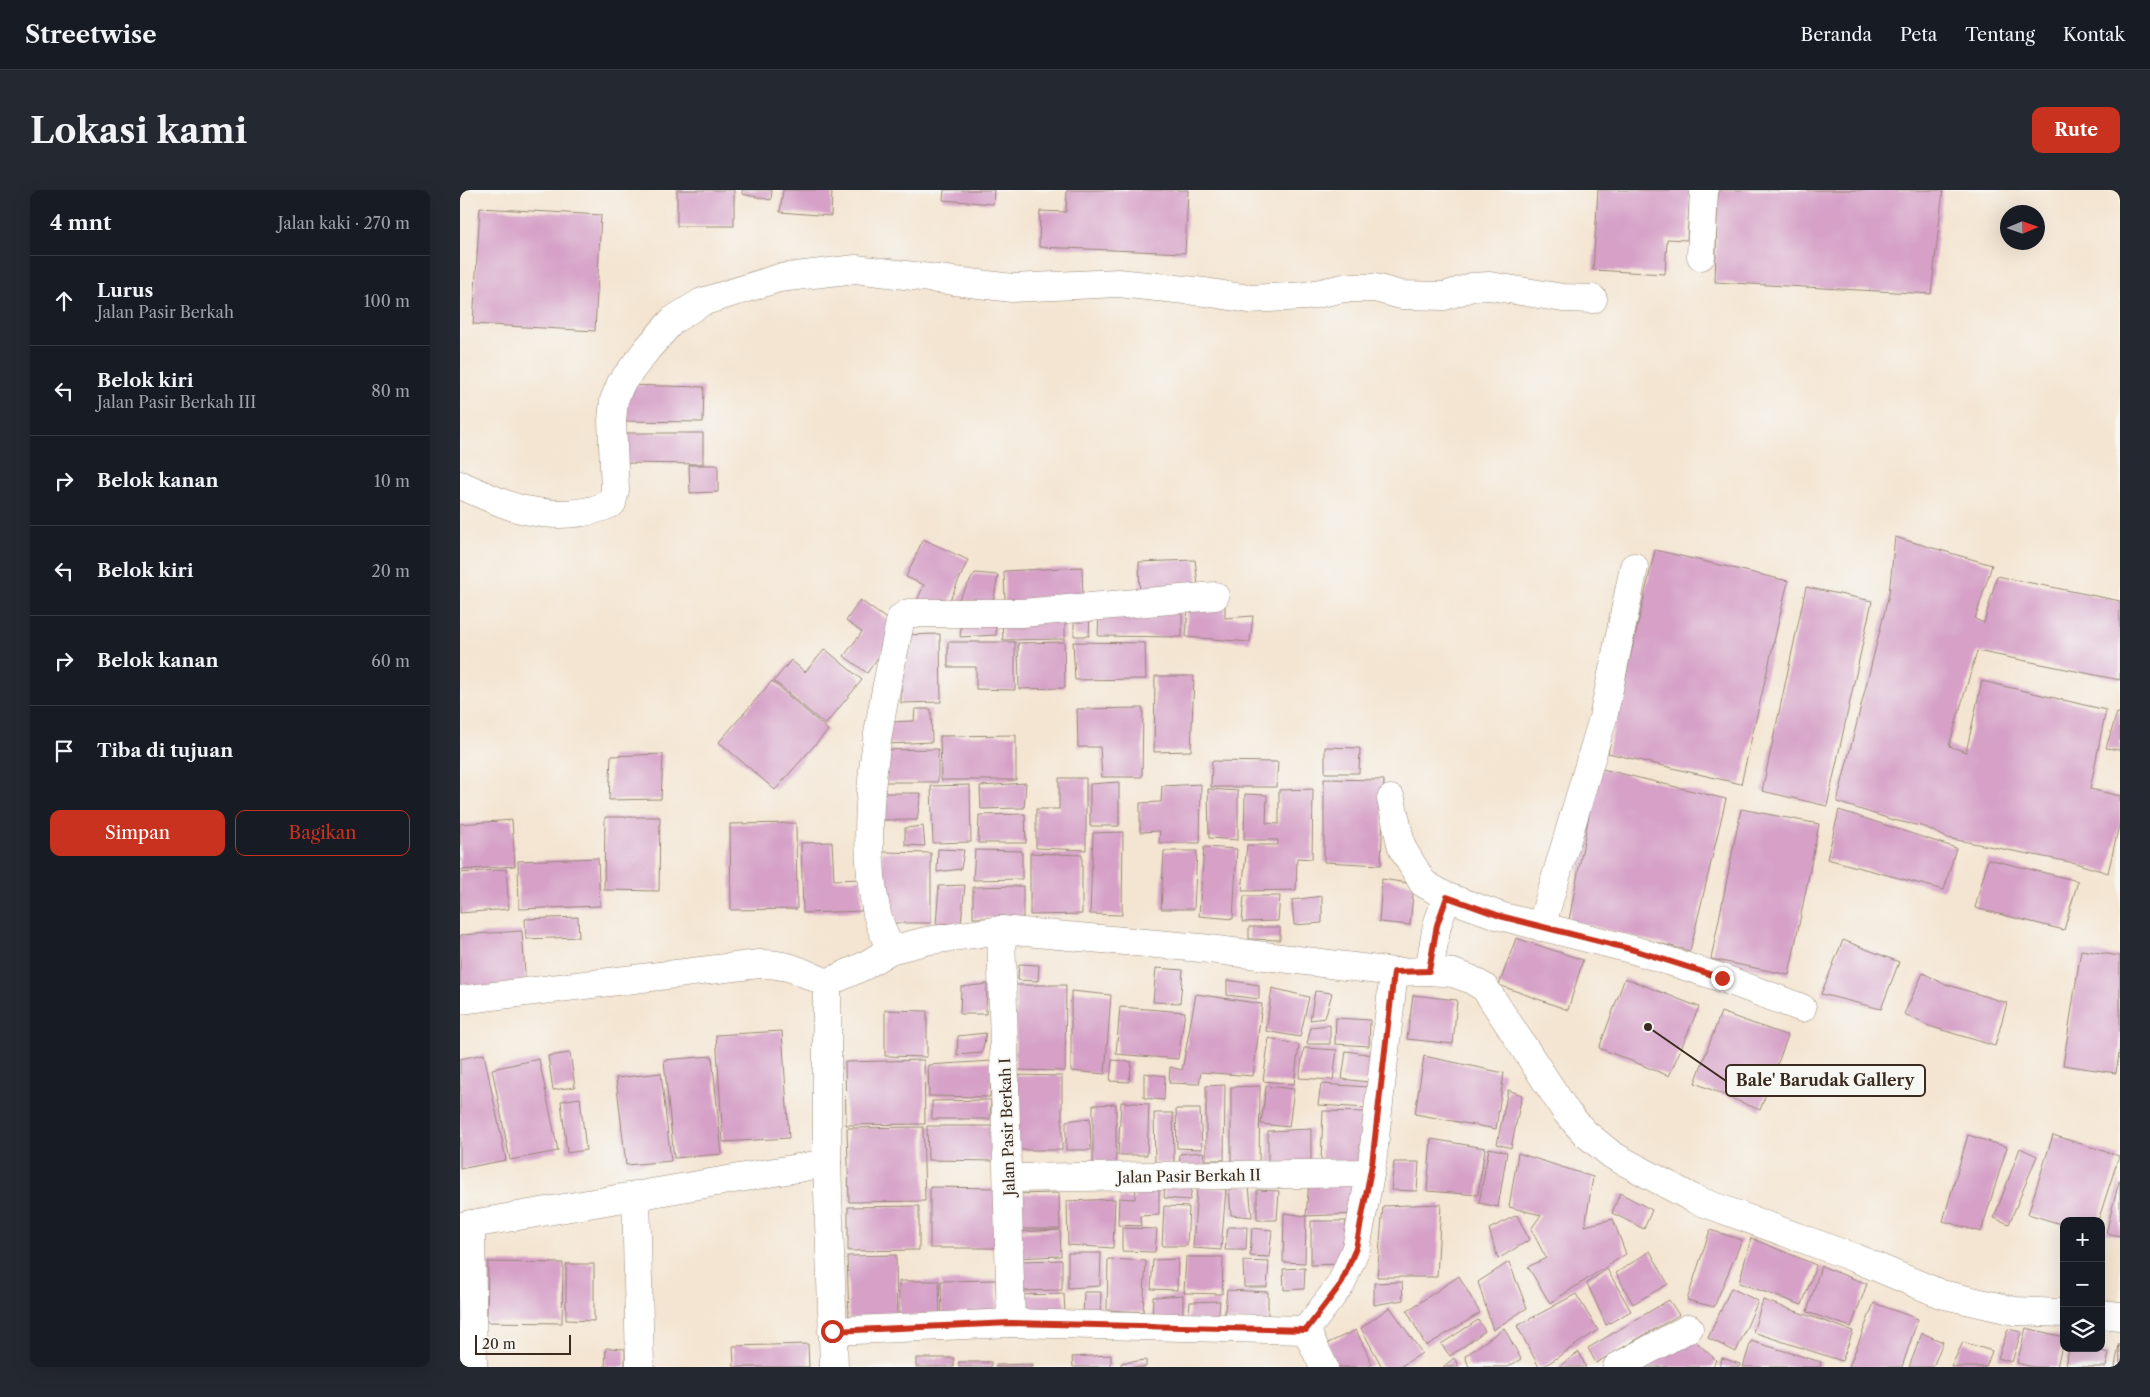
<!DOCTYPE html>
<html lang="id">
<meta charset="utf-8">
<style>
:root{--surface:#171b24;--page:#242831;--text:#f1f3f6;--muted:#9ea1a6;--line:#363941;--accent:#c8321e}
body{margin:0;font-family:"Libre Caslon Text",serif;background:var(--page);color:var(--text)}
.controls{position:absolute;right:15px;bottom:15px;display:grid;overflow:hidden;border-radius:10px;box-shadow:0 5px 20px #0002}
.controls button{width:45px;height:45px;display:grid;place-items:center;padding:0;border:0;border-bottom:1px solid var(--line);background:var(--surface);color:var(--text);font:25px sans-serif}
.compass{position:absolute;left:1540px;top:15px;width:45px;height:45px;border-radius:50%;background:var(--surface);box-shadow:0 5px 20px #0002;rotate:88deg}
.scale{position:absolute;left:15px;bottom:12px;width:96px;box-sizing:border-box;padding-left:5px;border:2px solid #3b2a1e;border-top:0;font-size:14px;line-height:18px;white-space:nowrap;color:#3b2a1e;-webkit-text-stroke:4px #f6f6f2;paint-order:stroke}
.stop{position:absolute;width:15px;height:15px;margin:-11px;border:4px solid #c8321e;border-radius:50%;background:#fff}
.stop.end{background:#c8321e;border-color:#fff;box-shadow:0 1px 5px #0008}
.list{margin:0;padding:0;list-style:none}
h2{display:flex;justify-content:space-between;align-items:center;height:65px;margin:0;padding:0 20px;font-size:21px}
h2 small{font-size:16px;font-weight:400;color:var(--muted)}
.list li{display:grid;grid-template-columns:32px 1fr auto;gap:15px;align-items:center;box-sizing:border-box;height:90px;padding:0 20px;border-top:1px solid var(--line)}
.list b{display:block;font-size:19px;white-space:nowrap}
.list p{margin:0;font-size:16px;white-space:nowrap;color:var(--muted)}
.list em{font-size:16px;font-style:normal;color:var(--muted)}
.actions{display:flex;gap:10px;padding:15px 20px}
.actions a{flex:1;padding:11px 0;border:1px solid var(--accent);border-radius:10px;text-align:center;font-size:18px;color:var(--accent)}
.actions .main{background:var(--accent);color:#fff}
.icon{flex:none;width:28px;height:28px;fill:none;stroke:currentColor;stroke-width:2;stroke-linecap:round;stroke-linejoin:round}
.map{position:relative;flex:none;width:1660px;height:1177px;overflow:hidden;border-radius:10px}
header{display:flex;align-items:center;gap:30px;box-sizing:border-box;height:70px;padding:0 25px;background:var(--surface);border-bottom:1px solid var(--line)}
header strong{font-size:24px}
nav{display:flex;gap:28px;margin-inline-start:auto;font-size:18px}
.intro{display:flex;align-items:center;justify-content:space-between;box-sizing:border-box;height:120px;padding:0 30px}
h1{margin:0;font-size:35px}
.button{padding:12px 22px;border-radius:10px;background:var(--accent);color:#fff;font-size:18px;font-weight:700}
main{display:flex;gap:30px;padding:0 30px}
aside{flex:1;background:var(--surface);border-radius:10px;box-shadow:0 5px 20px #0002}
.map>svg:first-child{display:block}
.building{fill:#d6a0c7}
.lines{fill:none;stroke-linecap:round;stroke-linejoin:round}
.minor-casing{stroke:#988878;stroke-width:29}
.minor{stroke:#fff;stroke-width:28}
.route{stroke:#c8321e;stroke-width:6}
.labels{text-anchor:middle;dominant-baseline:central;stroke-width:4;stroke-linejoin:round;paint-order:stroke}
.street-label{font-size:15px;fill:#3b2a1e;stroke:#f6f6f2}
.leader{fill:none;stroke:#3b2a1e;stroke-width:2}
.callout-dot{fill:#3b2a1e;stroke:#f6f6f2;stroke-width:2}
.callout{fill:#f6f6f2;stroke:#3b2a1e;stroke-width:2}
.callout-label{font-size:16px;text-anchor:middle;font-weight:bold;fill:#3b2a1e}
</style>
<header>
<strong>Streetwise</strong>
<nav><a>Beranda</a><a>Peta</a><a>Tentang</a><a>Kontak</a></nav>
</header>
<div class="intro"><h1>Lokasi kami</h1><a class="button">Rute</a></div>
<main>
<aside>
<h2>4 mnt<small>Jalan kaki · 270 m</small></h2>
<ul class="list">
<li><svg class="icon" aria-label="ahead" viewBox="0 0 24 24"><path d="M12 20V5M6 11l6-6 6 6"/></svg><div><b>Lurus</b><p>Jalan Pasir Berkah</p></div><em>100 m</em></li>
<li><svg class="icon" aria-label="left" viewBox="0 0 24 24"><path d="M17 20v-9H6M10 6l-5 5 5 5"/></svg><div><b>Belok kiri</b><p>Jalan Pasir Berkah III</p></div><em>80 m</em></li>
<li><svg class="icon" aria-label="right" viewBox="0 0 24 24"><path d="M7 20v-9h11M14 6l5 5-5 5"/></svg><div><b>Belok kanan</b></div><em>10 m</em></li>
<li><svg class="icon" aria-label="left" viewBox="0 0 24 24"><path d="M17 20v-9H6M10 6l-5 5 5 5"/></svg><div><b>Belok kiri</b></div><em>20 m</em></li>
<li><svg class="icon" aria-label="right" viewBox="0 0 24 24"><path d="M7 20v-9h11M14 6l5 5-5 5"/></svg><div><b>Belok kanan</b></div><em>60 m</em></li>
<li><svg class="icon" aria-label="arrive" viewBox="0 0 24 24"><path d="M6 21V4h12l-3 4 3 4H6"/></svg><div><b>Tiba di tujuan</b></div></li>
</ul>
<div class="actions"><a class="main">Simpan</a><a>Bagikan</a></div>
</aside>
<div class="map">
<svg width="1660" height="1177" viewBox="0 0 1660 1177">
<rect width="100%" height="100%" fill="#f6f6f2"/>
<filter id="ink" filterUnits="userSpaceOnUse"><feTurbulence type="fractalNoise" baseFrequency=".02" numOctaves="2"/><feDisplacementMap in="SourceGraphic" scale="10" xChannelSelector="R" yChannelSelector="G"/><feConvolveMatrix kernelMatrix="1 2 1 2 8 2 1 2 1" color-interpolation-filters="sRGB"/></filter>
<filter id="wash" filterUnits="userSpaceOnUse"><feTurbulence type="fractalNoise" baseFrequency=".0096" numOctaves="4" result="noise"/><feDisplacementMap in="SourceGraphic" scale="20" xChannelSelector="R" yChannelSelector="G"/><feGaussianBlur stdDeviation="1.12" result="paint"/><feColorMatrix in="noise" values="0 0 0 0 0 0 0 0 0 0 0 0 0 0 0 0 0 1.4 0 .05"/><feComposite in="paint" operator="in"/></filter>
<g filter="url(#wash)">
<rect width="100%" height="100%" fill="#f4e5d2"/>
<g id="blocks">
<g class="building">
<rect x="217" y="0" width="57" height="36"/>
<polygon points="282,0 312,0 311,10 282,4"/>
<polygon points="323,0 372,0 371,26 320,22"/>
<polygon points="484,0 534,0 533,14 483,10"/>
<polygon points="607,0 728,0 725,63 579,57 580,21 606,22"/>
<polygon points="1138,0 1230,0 1227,50 1207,49 1205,84 1133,80"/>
<polygon points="1258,0 1483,0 1471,104 1255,92"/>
<polygon points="20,18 141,25 135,141 13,134"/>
<polygon points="162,195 244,197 243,232 161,231"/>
<polygon points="161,243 243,243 243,274 161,273"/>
<polygon points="229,275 258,275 258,302 230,303"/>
<polygon points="1435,347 1532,375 1515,429 1524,433 1537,386 1660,411 1660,490 1517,461 1489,556 1506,562 1522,491 1646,520 1630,599 1660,606 1660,631 1648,683 1615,673 1487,648 1465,637 1433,630 1377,612 1429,404"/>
<polygon points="463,349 508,370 485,421 452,421 464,395 446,387"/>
<polygon points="1195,360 1328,391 1281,594 1148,563"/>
<polygon points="735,370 739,403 680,408 679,372"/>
<polygon points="622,377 623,409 545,412 544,381"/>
<polygon points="515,383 538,385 533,413 498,410"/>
<polygon points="1346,397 1412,411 1367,616 1302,601"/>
<polygon points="400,410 439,438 407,483 384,466 402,442 386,431"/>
<polygon points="765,415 765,428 793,426 790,452 726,447 728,418"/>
<polygon points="639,422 722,422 722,447 638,446"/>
<polygon points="542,425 605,425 605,449 543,450"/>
<polygon points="630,426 629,446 614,446 614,427"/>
<polygon points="502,429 536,429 536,445 500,447"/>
<polygon points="480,444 481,512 441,513 441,445"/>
<polygon points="488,452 555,452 555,500 516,499 516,477 488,477"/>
<polygon points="604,452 605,498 559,499 558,453"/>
<polygon points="613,452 685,453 686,489 615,490"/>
<polygon points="365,459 402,490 365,535 314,491 331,470 345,482"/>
<polygon points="695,486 734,486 731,561 694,562"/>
<polygon points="312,491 368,540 315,600 259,552"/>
<polygon points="683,518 682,587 642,587 640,557 618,557 617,519"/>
<polygon points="455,519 471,519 472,552 427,554 430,532 454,531"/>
<polygon points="1657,523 1660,523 1660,560 1646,558"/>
<polygon points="556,545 556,590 481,590 480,546"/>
<polygon points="865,557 900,558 899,583 865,583"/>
<polygon points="478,559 478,592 422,592 422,560"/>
<polygon points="203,564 201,609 149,610 151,566"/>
<polygon points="752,571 818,572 816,597 751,597"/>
<polygon points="1138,578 1266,609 1230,761 1109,730"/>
<polygon points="599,588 626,588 626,660 576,658 576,619 599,619"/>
<polygon points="864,589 924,590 921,675 864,672"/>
<polygon points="659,592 659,636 630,636 630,594"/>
<polygon points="566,593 564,618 521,619 520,596"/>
<polygon points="741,594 740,653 699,653 700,641 680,642 680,613 701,612 702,596"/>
<polygon points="510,595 511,652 473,653 471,596"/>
<polygon points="748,599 778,601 778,650 749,648"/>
<polygon points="853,599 852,669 837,668 836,700 782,701 787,655 818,655 818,650 784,650 785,604 807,605 806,633 819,634 819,600"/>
<polygon points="422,603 461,603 457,630 419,630"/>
<polygon points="1281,619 1359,634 1329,785 1251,769"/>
<polygon points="1379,620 1496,658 1484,700 1367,669"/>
<polygon points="565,624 566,653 518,653 519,625"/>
<polygon points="145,627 200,627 199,701 144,700"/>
<polygon points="52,630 55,676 0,680 0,634"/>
<polygon points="336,633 337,719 271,720 270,634"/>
<polygon points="463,636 465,656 445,655 445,638"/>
<polygon points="663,642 662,725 630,724 633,643"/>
<polygon points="372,652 374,690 401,689 402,721 343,723 341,653"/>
<polygon points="744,657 777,659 773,729 739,726"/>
<polygon points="478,659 504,660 501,679 477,682"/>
<polygon points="515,660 562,661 562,689 513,690"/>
<polygon points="704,661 737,661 734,719 701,719"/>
<polygon points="422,662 471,663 471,733 421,733"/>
<polygon points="570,663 622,665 622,724 570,725"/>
<polygon points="138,668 140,716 59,719 58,671"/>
<polygon points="1528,669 1618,691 1604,740 1515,718"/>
<polygon points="46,679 49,719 0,723 0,683"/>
<polygon points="922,689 954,694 950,735 919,732"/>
<polygon points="505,695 501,733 476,734 479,696"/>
<polygon points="563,696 563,728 513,728 513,697"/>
<polygon points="784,706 820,706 818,731 782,732"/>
<polygon points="862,706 862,733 834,735 832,710"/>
<polygon points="118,727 119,747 66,749 65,729"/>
<polygon points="789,737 820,737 820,750 789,749"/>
<polygon points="62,741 66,796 0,801 0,745"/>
<polygon points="1056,748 1123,770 1108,820 1039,795"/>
<polygon points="1383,750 1439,772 1421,819 1361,804"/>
<polygon points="1621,760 1660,766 1660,856 1656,883 1603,875"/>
<polygon points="559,774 579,775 578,791 558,790"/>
<polygon points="696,778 723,780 720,813 693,812"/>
<polygon points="1463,783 1482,793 1547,813 1535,856 1469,836 1444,824"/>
<polygon points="1165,788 1239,817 1209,886 1139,858"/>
<polygon points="767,790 799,795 799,809 767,805"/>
<polygon points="527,794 526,824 500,824 501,797"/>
<polygon points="556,795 606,795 605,881 555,880"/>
<polygon points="812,798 849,807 840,847 806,841"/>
<polygon points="611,801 651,805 645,884 611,881"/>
<polygon points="855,801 872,803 865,828 850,830"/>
<polygon points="736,804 802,814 793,886 741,882 739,894 709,893 710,877 722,880"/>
<polygon points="953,805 997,810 993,854 947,849"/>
<polygon points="660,817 725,822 718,869 656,864"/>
<polygon points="425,820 467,821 467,867 425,866"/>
<polygon points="1261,822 1328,846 1300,920 1235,893"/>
<polygon points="876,828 910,830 909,856 875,854"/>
<polygon points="870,835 870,854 847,854 851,837"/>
<polygon points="322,841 329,948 263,952 256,845"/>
<polygon points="526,843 522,863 497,865 498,846"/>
<polygon points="809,848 839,855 834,894 803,891"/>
<polygon points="844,858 877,860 873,890 839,888"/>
<polygon points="886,861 913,865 908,892 882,889"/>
<polygon points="110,863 115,897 93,900 88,866"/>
<polygon points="24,864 46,970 0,979 0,869"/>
<polygon points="252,866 262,964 214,968 204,870"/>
<polygon points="964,866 1044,883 1036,939 955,924"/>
<polygon points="79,869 98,961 50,970 32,879"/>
<polygon points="464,870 465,934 386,935 385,872"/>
<polygon points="652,870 672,872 669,892 650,891"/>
<polygon points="532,871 530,907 469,906 468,875"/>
<polygon points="201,883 211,971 166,975 156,888"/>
<polygon points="684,883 705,886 704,910 684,908"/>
<polygon points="555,885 602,886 602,960 554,960"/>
<polygon points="861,894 908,897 907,918 858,915"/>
<polygon points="765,895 764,970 746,970 746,896"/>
<polygon points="800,896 799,975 771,977 771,897"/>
<polygon points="806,896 834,899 829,937 801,934"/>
<polygon points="1048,900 1062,905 1051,958 1037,954"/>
<polygon points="120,908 126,960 107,963 101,911"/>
<polygon points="531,910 530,929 472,929 472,911"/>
<polygon points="661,912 689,914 687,965 658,965"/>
<polygon points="656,914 656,975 633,976 633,915"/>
<polygon points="716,919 740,919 742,959 717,958"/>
<polygon points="863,921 905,922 904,974 861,973"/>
<polygon points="694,923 713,923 714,973 695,973"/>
<polygon points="630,928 631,960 606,960 606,931"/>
<polygon points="467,936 537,936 537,971 468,970"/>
<polygon points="463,937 465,1011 389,1012 387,938"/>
<polygon points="851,939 851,973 808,976 808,941"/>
<polygon points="1508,945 1547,957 1521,1042 1483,1031"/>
<polygon points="1593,945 1659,966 1638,1031 1604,1031 1604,1035 1568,1024"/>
<polygon points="971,949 1025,958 1018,1005 967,1001"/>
<polygon points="1029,958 1047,962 1038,1017 1019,1013"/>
<polygon points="1560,958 1577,966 1549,1034 1534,1028"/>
<polygon points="743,962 745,977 719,980 720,964"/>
<polygon points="1058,963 1133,987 1125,1036 1153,1029 1166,1064 1090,1113 1068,1077 1086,1068 1071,1039 1081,1025 1049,1017"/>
<polygon points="934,972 959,972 957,1001 931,1000"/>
<polygon points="705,989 733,990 730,1010 704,1008"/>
<polygon points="896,991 893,1024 846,1026 849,992"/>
<polygon points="1659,991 1660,991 1660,1046 1646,1043"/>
<polygon points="699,996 699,1025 680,1026 681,1036 658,1035 659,1008 675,1009 676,997"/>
<polygon points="789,996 792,1027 771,1025 769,997"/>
<polygon points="470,997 540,998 540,1058 470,1058"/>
<polygon points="737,997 766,999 761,1060 733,1058"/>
<polygon points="797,1000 819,1001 817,1030 797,1030"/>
<polygon points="599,1003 600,1039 554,1039 553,1004"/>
<polygon points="1160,1003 1192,1020 1184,1039 1152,1023"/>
<polygon points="655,1009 653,1058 608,1055 607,1011"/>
<polygon points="981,1014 977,1087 917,1087 923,1016"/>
<polygon points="459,1016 459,1060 388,1061 388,1017"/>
<polygon points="704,1016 729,1017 727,1056 702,1056"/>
<polygon points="824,1023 846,1026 845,1073 823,1072"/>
<polygon points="1057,1025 1069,1050 1038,1069 1029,1039"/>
<polygon points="851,1031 886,1031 883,1074 851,1075"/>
<polygon points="768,1037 787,1037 786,1060 765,1060"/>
<polygon points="662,1038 697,1039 695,1062 662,1061"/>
<polygon points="792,1038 812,1040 809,1067 790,1066"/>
<polygon points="600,1040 601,1066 554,1068 554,1042"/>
<polygon points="1250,1040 1282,1050 1254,1117 1227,1110"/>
<polygon points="1291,1048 1356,1075 1342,1115 1279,1093"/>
<polygon points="1190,1061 1208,1094 1173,1114 1156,1083"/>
<polygon points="608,1063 641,1063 640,1096 608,1098"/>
<polygon points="436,1065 437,1127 389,1128 387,1066"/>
<polygon points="726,1067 763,1067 762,1104 724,1103"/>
<polygon points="648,1069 686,1071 683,1122 647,1120"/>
<polygon points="718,1069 717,1100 691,1099 693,1070"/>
<polygon points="602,1070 602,1100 558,1101 557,1071"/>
<polygon points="783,1071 809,1072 807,1097 784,1097"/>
<polygon points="28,1072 103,1073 102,1133 27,1132"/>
<polygon points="1049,1072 1067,1118 1033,1140 1018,1092"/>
<polygon points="106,1074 134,1074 134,1131 106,1130"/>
<polygon points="1361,1076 1407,1094 1391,1137 1347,1122"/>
<polygon points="845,1078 844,1099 824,1100 823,1079"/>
<polygon points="1147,1079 1171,1121 1146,1135 1127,1093"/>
<polygon points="999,1086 1020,1123 966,1156 947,1121"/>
<polygon points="536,1090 537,1126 482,1127 481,1091"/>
<polygon points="439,1091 479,1091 480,1125 439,1126"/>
<polygon points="942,1092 943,1110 914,1115 914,1093"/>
<polygon points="1271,1098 1298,1111 1276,1162 1248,1148"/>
<polygon points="767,1100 808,1102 808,1132 764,1130"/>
<polygon points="624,1102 641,1102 640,1127 623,1127"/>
<polygon points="604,1104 605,1124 558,1125 557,1105"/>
<polygon points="1116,1104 1138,1140 1083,1177 1079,1177 1057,1136"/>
<polygon points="723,1105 723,1129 692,1130 693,1107"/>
<polygon points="1209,1110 1219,1125 1136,1173 1128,1158"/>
<polygon points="1303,1110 1393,1141 1382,1171 1293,1142"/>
<polygon points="760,1111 758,1133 728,1133 730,1112"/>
<polygon points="1414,1113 1458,1129 1442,1177 1389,1177"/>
<polygon points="930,1117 962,1163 940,1177 922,1177 901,1138"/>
<polygon points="1018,1130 1025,1141 990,1166 981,1154"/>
<polygon points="1044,1138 1061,1169 1048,1177 1009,1177 1005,1166"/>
<polygon points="1566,1138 1604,1147 1597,1177 1573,1177 1557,1173"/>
<polygon points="1548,1139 1561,1142 1552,1172 1538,1168"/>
<polygon points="896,1140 912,1174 908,1177 876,1177 868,1153"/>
<polygon points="1462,1143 1483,1152 1473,1177 1449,1177"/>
<polygon points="1232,1148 1256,1170 1253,1177 1186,1177"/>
<polygon points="1291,1151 1361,1172 1360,1177 1283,1177"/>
<polygon points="1503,1152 1532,1161 1526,1177 1491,1177"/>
<polygon points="348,1154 349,1177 274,1177 273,1156"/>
<polygon points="1659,1154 1660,1177 1655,1177"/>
<polygon points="146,1158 165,1159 165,1177 145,1177"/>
<polygon points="1609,1158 1628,1158 1649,1163 1646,1177 1606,1177"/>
<polygon points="1119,1162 1126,1177 1098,1177"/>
<polygon points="651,1165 651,1177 613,1177 612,1167"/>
<rect x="456" y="1168" width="38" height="9"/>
<polygon points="994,1168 999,1177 983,1177"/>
<polygon points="1262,1168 1280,1174 1279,1177 1259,1177"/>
<polygon points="686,1170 686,1177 661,1177 661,1173"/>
<rect x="499" y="1172" width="32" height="5"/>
<polygon points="573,1174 573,1177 536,1177 536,1175"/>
</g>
</g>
</g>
<g filter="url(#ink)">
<use href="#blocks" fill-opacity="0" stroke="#988878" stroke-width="1"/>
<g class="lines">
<defs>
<g id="minor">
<polyline points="1241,66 1244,0"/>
<path d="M 0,295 C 20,303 44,316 65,320 C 92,326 127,326 152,313 L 155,300 L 152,231 L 154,210 L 161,193 L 188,158 L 213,130 L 242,112 L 319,88 L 396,79 L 552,98 L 658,93 L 745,102 L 789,109 L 846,106 L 884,98 L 915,98 L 941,105 L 985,106 L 1012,97 L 1030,96 L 1103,108 L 1133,109"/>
<polyline points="931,609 942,658 963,693 987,707 1040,726 1174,760 1262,788 1342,818"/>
<polyline points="1081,737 1143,528 1174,377"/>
<polyline points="541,740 551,1133"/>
<path d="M 430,760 C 426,748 420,736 417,724 C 396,628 421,522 441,428 L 448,423 L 562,423 L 755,406"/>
<polyline points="969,781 977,735 987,707"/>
<path d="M 0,810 L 299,774 C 328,773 341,782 367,793"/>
<polyline points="548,988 909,983"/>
<polyline points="176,1005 180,1177"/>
<polyline points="11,1034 13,1177"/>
<polyline points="0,1036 367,973"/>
<polyline points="1641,1124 1660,1126"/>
<polyline points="846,1140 881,1094 896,1058 912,974 934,782"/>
<polyline points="846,1140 864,1177"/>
<polyline points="372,1141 551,1133 846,1140"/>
<polyline points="374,1177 367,973 367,793 406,775 430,760 466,751 541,740 741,758 934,782 969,781 993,783 1010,789 1025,798 1107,923 1125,943 1152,965 1234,1009 1395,1068 1481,1104 1555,1121 1604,1123"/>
<polyline points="1157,1177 1229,1138"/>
</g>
</defs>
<use href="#minor" class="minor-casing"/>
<use href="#minor" class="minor"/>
</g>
</g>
<g class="lines" filter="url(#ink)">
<polyline class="route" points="372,1141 551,1133 846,1140 881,1094 896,1058 912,974 934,782 969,781 977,735 987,707 1040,726 1174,760 1262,788"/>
</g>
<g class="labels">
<g class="street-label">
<text transform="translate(547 937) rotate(-92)">Jalan Pasir Berkah I</text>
<text transform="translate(729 986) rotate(-1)">Jalan Pasir Berkah II</text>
</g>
</g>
<path class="leader" d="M1188 837L1266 891"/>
<circle class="callout-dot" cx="1188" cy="837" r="5"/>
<rect class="callout" x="1266" y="875" width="199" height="31" rx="5"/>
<g class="callout-label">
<text x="1365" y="896">Bale' Barudak Gallery</text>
</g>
</svg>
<div class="controls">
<button>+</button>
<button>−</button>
<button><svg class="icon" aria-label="layers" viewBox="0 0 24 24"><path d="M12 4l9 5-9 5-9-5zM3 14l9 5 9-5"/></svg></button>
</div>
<svg class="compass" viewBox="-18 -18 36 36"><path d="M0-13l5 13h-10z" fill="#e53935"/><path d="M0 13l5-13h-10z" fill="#9ea1a6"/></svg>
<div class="scale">20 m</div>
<div class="stop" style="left:372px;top:1141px"></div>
<div class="stop end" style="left:1262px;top:788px"></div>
</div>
</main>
